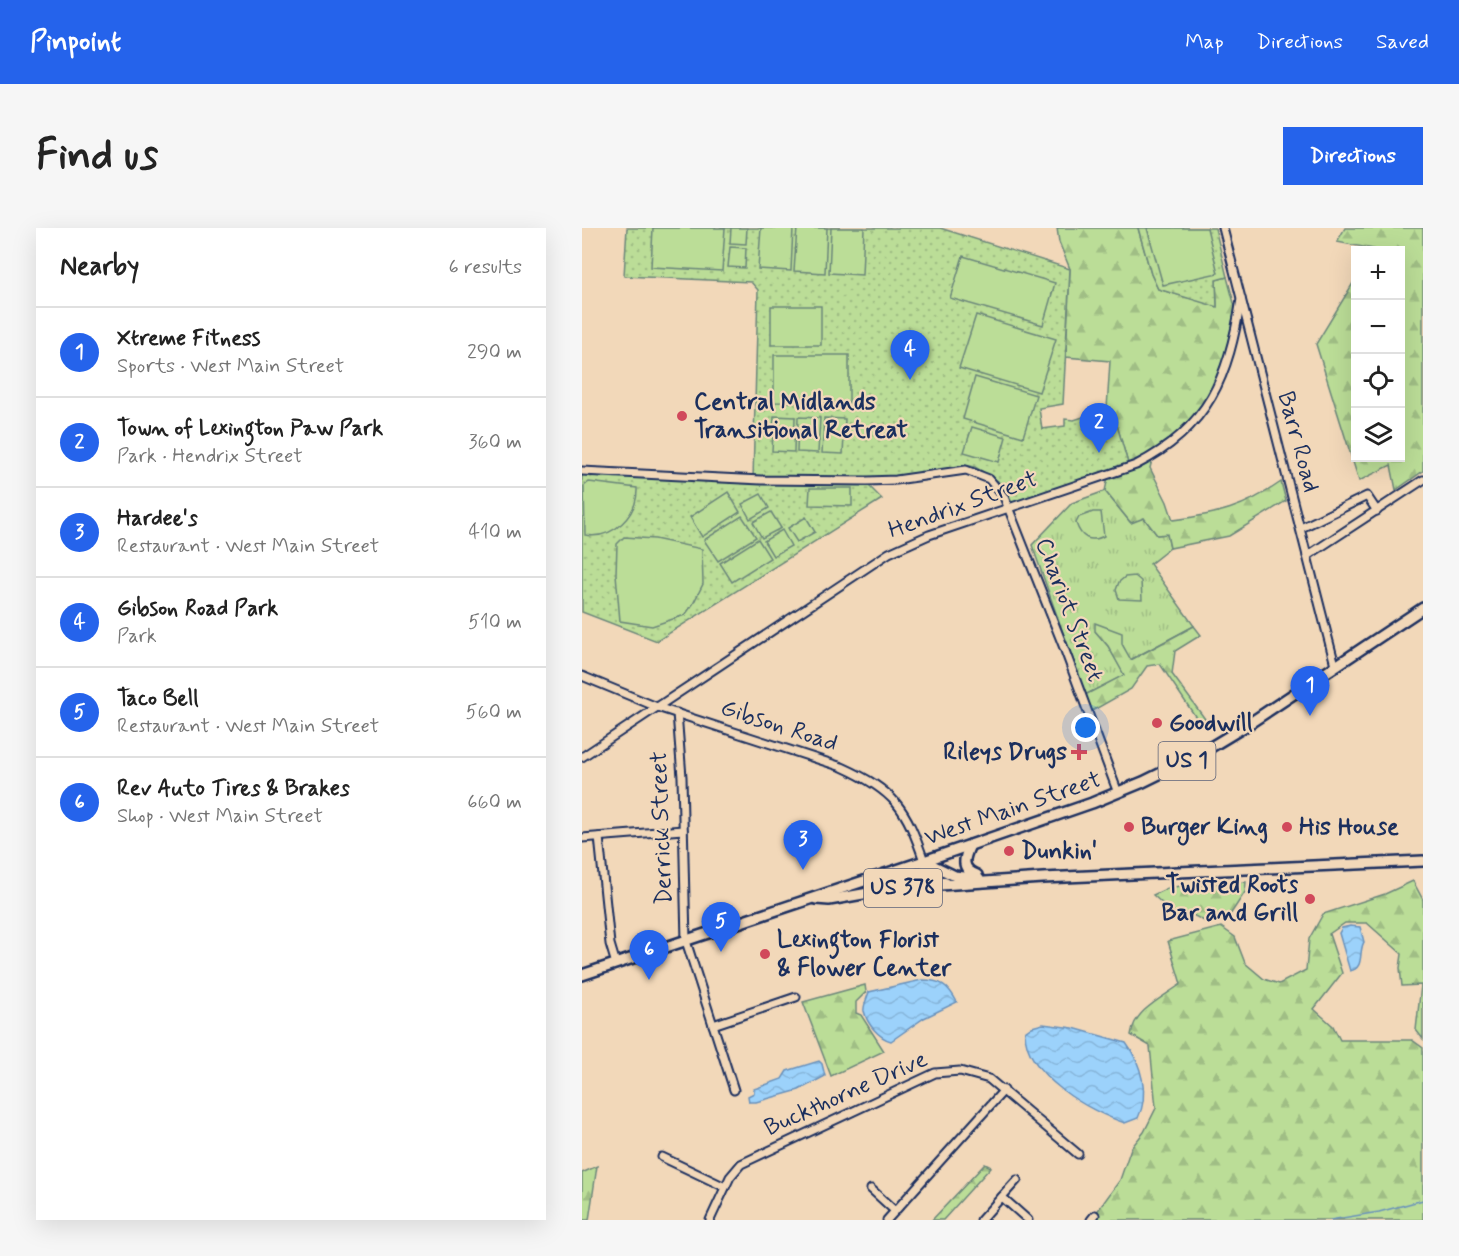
<!DOCTYPE html>
<meta charset="utf-8">
<style>
:root{--surface:#fff;--page:#f6f6f6;--text:#222;--muted:#767676;--line:#e0e0e0;--accent:#2563eb}
body{margin:0;font-family:Mynerve,sans-serif;background:var(--page);color:var(--text)}
.controls{position:absolute;right:18px;top:18px;display:grid;overflow:hidden;border-radius:0px;box-shadow:0 6px 24px #0002}
.controls button{width:54px;height:54px;display:grid;place-items:center;padding:0;border:0;border-bottom:2px solid var(--line);background:var(--surface);color:var(--text);font:30px sans-serif}
.you{position:absolute;left:504px;top:500px;width:21px;height:21px;margin:-15px;border:4px solid #fff;border-radius:50%;background:#1a73e8;box-shadow:0 0 0 9px #1a73e833}
.badge{display:grid;place-items:center;width:39px;height:39px;border-radius:50%;background:var(--accent);color:#fff;font-size:20px;font-weight:700}
.pin{position:absolute;translate:-50% -50px;filter:drop-shadow(0 2px 3px #0008)}
.pin::after{content:'';position:absolute;top:32px;width:21px;height:18px;background:inherit;clip-path:polygon(0 0,100% 0,50% 100%)}
.list{margin:0;padding:0;list-style:none}
h2{display:flex;justify-content:space-between;align-items:center;height:78px;margin:0;padding:0 24px;font-size:26px}
h2 small{font-size:20px;font-weight:400;color:var(--muted)}
.list li{display:grid;grid-template-columns:39px 1fr auto;gap:18px;align-items:center;box-sizing:border-box;height:90px;padding:0 24px;border-top:2px solid var(--line)}
.list b{display:block;font-size:22px;white-space:nowrap}
.list p{margin:0;font-size:20px;white-space:nowrap;color:var(--muted)}
.list em{font-size:20px;font-style:normal;color:var(--muted)}
.icon{flex:none;width:33px;height:33px;fill:none;stroke:currentColor;stroke-width:2;stroke-linecap:round;stroke-linejoin:round}
.map{position:relative;flex:none;width:841px;height:992px;overflow:hidden;border-radius:0px}
header{display:flex;align-items:center;gap:36px;box-sizing:border-box;height:84px;padding:0 30px;background:var(--accent);color:#fff}
header strong{font-size:28px}
nav{display:flex;gap:33px;margin-inline-start:auto;font-size:21px}
.intro{display:flex;align-items:center;justify-content:space-between;box-sizing:border-box;height:144px;padding:0 36px}
h1{margin:0;font-size:42px}
.button{padding:15px 27px;border-radius:0px;background:var(--accent);color:#fff;font-size:21px;font-weight:700}
main{display:flex;gap:36px;padding:0 36px}
aside{flex:1;background:var(--surface);border-radius:0px;box-shadow:0 6px 24px #0002}
.map>svg:first-child{display:block}
.grass{fill:url(#grass-tufts);stroke:#6b867a;stroke-width:1.5}
.forest{fill:url(#forest-firs);stroke:#6b867a;stroke-width:1.5}
.park{fill:url(#park-dots);stroke:#6b867a;stroke-width:1.5}
.garden{fill:#bbdd97;stroke:#6b867a;stroke-width:1.5}
.water{fill:url(#water-waves);stroke:#6891bc;stroke-width:1.5}
.lines{fill:none;stroke-linecap:round;stroke-linejoin:round}
.stream{stroke:#6891bc;stroke-width:1.5}
.minor-casing{stroke:#1b2f5e;stroke-width:11}
.major-casing{stroke:#1b2f5e;stroke-width:14}
.minor{stroke:#f2d8b9;stroke-width:7}
.major{stroke:#f2d8b9;stroke-width:9}
.poi-dot{fill:#d1495b;stroke:#f2d8b9;stroke-width:2}
.labels{text-anchor:middle;dominant-baseline:central;stroke-width:4.5;stroke-linejoin:round;paint-order:stroke}
.shield{fill:#f2d8b9;stroke:#5c6279;stroke-width:1.5}
.shield-label{font-size:22px;font-weight:bold;fill:#1b2f5e}
.poi-label{font-size:24px;font-weight:bold;fill:#1b2f5e;stroke:#f2d8b9;text-anchor:start}
.street-label{font-size:24px;fill:#1b2f5e;stroke:#f2d8b9}
</style>
<header>
<strong>Pinpoint</strong>
<nav><a>Map</a><a>Directions</a><a>Saved</a></nav>
</header>
<div class="intro"><h1>Find us</h1><a class="button">Directions</a></div>
<main>
<aside>
<h2>Nearby<small>6 results</small></h2>
<ul class="list">
<li><span class="badge">1</span><div><b>Xtreme Fitness</b><p>Sports · West Main Street</p></div><em>290 m</em></li>
<li><span class="badge">2</span><div><b>Town of Lexington Paw Park</b><p>Park · Hendrix Street</p></div><em>360 m</em></li>
<li><span class="badge">3</span><div><b>Hardee's</b><p>Restaurant · West Main Street</p></div><em>410 m</em></li>
<li><span class="badge">4</span><div><b>Gibson Road Park</b><p>Park</p></div><em>510 m</em></li>
<li><span class="badge">5</span><div><b>Taco Bell</b><p>Restaurant · West Main Street</p></div><em>560 m</em></li>
<li><span class="badge">6</span><div><b>Rev Auto Tires &amp; Brakes</b><p>Shop · West Main Street</p></div><em>660 m</em></li>
</ul>
</aside>
<div class="map">
<svg width="841" height="992" viewBox="0 0 841 992">
<defs>
<pattern id="grass-tufts" width="24" height="20" patternUnits="userSpaceOnUse" patternTransform="scale(1.5)"><rect width="24" height="20" fill="#bbdd97"/><path d="M3 7l-1-3M5 7V3M7 7l1-3M15 17l-1-3M17 17v-4M19 17l1-3" fill="none" stroke="#a0be85"/></pattern>
<pattern id="forest-firs" width="22" height="20" patternUnits="userSpaceOnUse" patternTransform="scale(1.5)"><rect width="22" height="20" fill="#bbdd97"/><path d="M5 1l3.5 6h-7zM16 11l3.5 6h-7z" fill="#a0be85"/></pattern>
<pattern id="park-dots" width="8" height="8" patternUnits="userSpaceOnUse" patternTransform="scale(1.5)"><rect width="8" height="8" fill="#bbdd97"/><path d="M2 2h.1M6 6h.1" fill="none" stroke="#a0be85" stroke-width="1.8" stroke-linecap="round"/></pattern>
<pattern id="water-waves" width="16" height="10" patternUnits="userSpaceOnUse" patternTransform="scale(1.5)"><rect width="16" height="10" fill="#9cd2fb"/><path d="M0 5q4-4 8 0t8 0" fill="none" stroke="#86b5da"/></pattern>
</defs>
<rect width="100%" height="100%" fill="#f2d8b9"/>
<filter id="ink" filterUnits="userSpaceOnUse"><feTurbulence type="fractalNoise" baseFrequency=".0167" numOctaves="2"/><feDisplacementMap in="SourceGraphic" scale="12" xChannelSelector="R" yChannelSelector="G"/><feConvolveMatrix kernelMatrix="1 2 1 2 8 2 1 2 1" color-interpolation-filters="sRGB"/></filter>
<g filter="url(#ink)">
<polygon class="grass" points="523,263 548,294 562,290 575,307 585,306 588,320 568,336 612,398 548,432 540,416 513,403 526,418 543,447 503,467 450,317 490,275"/>
<g class="forest">
<path d="M 475,0 L 556,0 L 569,46 L 576,61 L 635,78 L 634,52 L 645,49 L 656,90 L 644,136 L 613,193 L 571,228 L 568,240 L 585,274 L 591,292 C 636,286 662,280 699,254 L 704,273 L 647,308 L 588,320 L 585,306 L 575,307 L 562,290 L 549,295 L 523,263 L 526,249 L 547,239 L 533,190 L 525,181 L 528,133 L 484,129 L 488,41 L 477,14 Z"/>
<polygon points="763,0 841,0 841,243 814,262 809,237 777,253 734,116 773,52 774,230 818,230 818,22 792,22 792,21 755,14"/>
<polygon points="513,395 540,405 540,416 549,432 612,398 619,407 593,423 590,446 623,491 617,494 578,436 565,438 549,461 510,483 503,467 542,447 526,418 513,403"/>
<path d="M 831,653 L 841,672 L 841,811 L 834,802 L 839,757 L 820,758 L 818,740 L 820,726 L 785,695 L 763,695 L 747,706 L 760,745 L 732,781 L 751,798 L 758,812 L 830,812 L 841,820 L 841,992 L 509,992 L 538,952 L 549,920 L 562,904 L 574,880 L 568,818 L 549,807 C 552,782 580,770 599,756 L 586,713 L 639,699 L 653,709 L 663,735 L 682,751 L 697,756 L 724,742 L 727,711 L 741,686 L 803,666 Z"/>
<polygon points="664,654 663,664 646,690 624,694 609,686 592,686 571,667 588,659"/>
<polygon points="283,757 284,764 274,774 274,785 279,787 302,823 249,848 221,774"/>
<polygon points="403,936 409,939 361,992 350,992"/>
<polygon points="15,938 7,992 0,992 0,945"/>
</g>
<g class="park">
<polygon points="45,0 358,0 488,41 481,176 457,180 460,201 483,198 483,191 492,192 525,181 533,190 547,239 429,276 416,253 393,239 383,237 334,247 299,250 171,251 176,62 169,54 42,48"/>
<polygon points="556,0 633,0 645,49 634,52 635,79 576,61 569,46"/>
<polygon points="0,246 284,255 300,271 75,413 0,384"/>
</g>
<g class="garden">
<polygon points="71,0 143,0 140,43 69,39"/>
<polygon points="149,0 165,0 164,16 148,15"/>
<polygon points="179,0 211,0 209,43 176,41"/>
<polygon points="215,0 245,0 243,45 212,43"/>
<polygon points="249,0 282,0 280,47 247,45"/>
<polygon points="565,0 625,0 636,45 581,57"/>
<polygon points="148,19 164,20 163,40 146,39"/>
<polygon points="381,28 473,55 461,97 368,70"/>
<rect x="189" y="78" width="50" height="39"/>
<polygon points="394,87 474,111 457,164 377,140"/>
<polygon points="192,127 267,127 267,175 192,174"/>
<polygon points="393,149 454,167 441,209 381,191"/>
<polygon points="192,188 213,189 212,224 190,223"/>
<polygon points="216,189 238,190 236,225 215,224"/>
<polygon points="242,190 263,191 261,226 240,225"/>
<polygon points="390,199 424,209 417,234 382,224"/>
<path d="M 7,254 L 55,260 C 56,287 31,312 3,307 L 2,258 Z"/>
<polygon points="228,260 270,260 270,278 227,277"/>
<polygon points="146,264 158,284 120,309 108,289"/>
<polygon points="179,266 187,280 168,291 160,276"/>
<polygon points="189,284 199,300 180,310 171,294"/>
<path d="M 511,284 L 519,284 L 522,308 C 508,315 499,310 494,295 L 497,289 Z"/>
<polygon points="160,288 174,309 136,333 122,312"/>
<polygon points="224,289 233,304 215,314 206,300"/>
<polygon points="200,302 209,318 191,328 182,313"/>
<polygon points="42,309 73,311 120,321 121,356 111,376 103,387 70,398 38,393 34,346 35,316"/>
<polygon points="176,311 188,330 150,354 138,335"/>
<polygon points="553,348 559,353 560,372 537,371 534,362 537,354 543,349"/>
</g>
<g class="water">
<path d="M 768,698 L 778,699 L 782,714 C 776,724 783,740 768,743 L 757,705 L 760,700 Z"/>
<path d="M 340,752 C 359,752 366,757 375,774 L 342,790 L 309,813 C 297,810 285,796 282,783 C 281,778 285,770 287,764 Z"/>
<path d="M 461,796 L 491,800 L 544,815 C 559,835 568,866 556,890 L 543,895 C 508,884 443,847 443,804 L 450,799 Z"/>
<polygon points="237,833 240,836 243,848 217,862 174,874 167,874 166,868 172,865 172,861 200,851 205,843"/>
</g>
<g class="lines">
<polyline class="stream" points="748,992 797,984 841,972"/>
<defs>
<g id="minor">
<polyline points="641,0 753,437"/>
<polyline points="0,243 179,252 285,253 314,252 384,242 407,251 422,269 482,420 536,565"/>
<polyline points="719,300 785,268 795,283"/>
<polyline points="725,328 841,252"/>
<path d="M 0,448 L 75,479 L 260,539 C 313,563 324,580 342,633"/>
<polyline points="95,485 100,549 104,713 152,862"/>
<path d="M 0,529 L 307,325 L 347,307 L 554,237 C 627,200 647,148 659,71"/>
<polyline points="17,609 28,716 34,736"/>
<polyline points="0,610 101,602"/>
<polyline points="131,797 214,769"/>
<polyline points="80,929 143,959"/>
<polyline points="289,961 313,983"/>
<polyline points="420,969 446,992"/>
<polyline points="128,992 148,949 159,936 353,845 378,843 407,851 496,926"/>
<polyline points="305,992 422,862"/>
<polyline points="399,992 435,952"/>
<polyline points="509,992 513,987"/>
</g>
<g id="major">
<path d="M 388,617 C 382,630 378,641 395,647"/>
<polyline points="342,633 373,648 397,651"/>
<path d="M 342,633 C 346,646 350,652 364,655"/>
<polyline points="234,671 247,672 315,660 461,650 841,633"/>
<polyline points="0,747 342,633 510,575 561,554 614,528 662,499 841,380"/>
</g>
</defs>
<use href="#minor" class="minor-casing"/>
<use href="#major" class="major-casing"/>
<use href="#minor" class="minor"/>
<use href="#major" class="major"/>
</g>
</g>
<g class="poi-dot">
<circle cx="100" cy="188" r="6"/>
<circle cx="575" cy="495" r="6"/>
<path d="M494 515h6v6h6v6h-6v6h-6v-6h-6v-6h6z"/>
<circle cx="547" cy="599" r="6"/>
<circle cx="705" cy="599" r="6"/>
<circle cx="427" cy="623" r="6"/>
<circle cx="728" cy="671" r="6"/>
<circle cx="183" cy="726" r="6"/>
</g>
<g class="labels">
<g class="shield">
<rect x="576.5" y="514" width="57" height="38" rx="4.5"/>
<rect x="282" y="641" width="78" height="38" rx="4.5"/>
</g>
<g class="shield-label">
<text x="605" y="533">US 1</text>
<text x="321" y="660">US 378</text>
</g>
<g class="poi-label">
<text x="112" y="174">Central Midlands<tspan x="112" dy="28">Transitional Retreat</tspan></text>
<text x="587" y="495">Goodwill</text>
<text x="485" y="524" text-anchor="end">Rileys Drugs</text>
<text x="559" y="599">Burger King</text>
<text x="717" y="599">His House</text>
<text x="439" y="623">Dunkin'</text>
<text x="716" y="657" text-anchor="end">Twisted Roots<tspan x="716" dy="28">Bar and Grill</tspan></text>
<text x="195" y="712">Lexington Florist<tspan x="195" dy="28">&amp; Flower Center</tspan></text>
</g>
<g class="street-label">
<text transform="translate(716 214) rotate(75)">Barr Road</text>
<text transform="translate(381 277) rotate(-20)">Hendrix Street</text>
<text transform="translate(487 382) rotate(69)">Chariot Street</text>
<text transform="translate(197 498) rotate(18)">Gibson Road</text>
<text transform="translate(431 581) rotate(-19)">West Main Street</text>
<text transform="translate(80 600) rotate(-92)">Derrick Street</text>
<text transform="translate(264 866) rotate(-24)">Buckthorne Drive</text>
</g>
</g>
</svg>
<div class="controls">
<button>+</button>
<button>−</button>
<button><svg class="icon" aria-label="locate" viewBox="0 0 24 24"><circle cx="12" cy="12" r="6"/><path d="M12 2v4M12 18v4M2 12h4M18 12h4"/></svg></button>
<button><svg class="icon" aria-label="layers" viewBox="0 0 24 24"><path d="M12 4l9 5-9 5-9-5zM3 14l9 5 9-5"/></svg></button>
</div>
<div class="you"></div>
<div class="pin badge" style="left:728px;top:488px">1</div>
<div class="pin badge" style="left:517px;top:225px">2</div>
<div class="pin badge" style="left:221px;top:642px">3</div>
<div class="pin badge" style="left:328px;top:152px">4</div>
<div class="pin badge" style="left:139px;top:724px">5</div>
<div class="pin badge" style="left:67px;top:752px">6</div>
</div>
</main>
